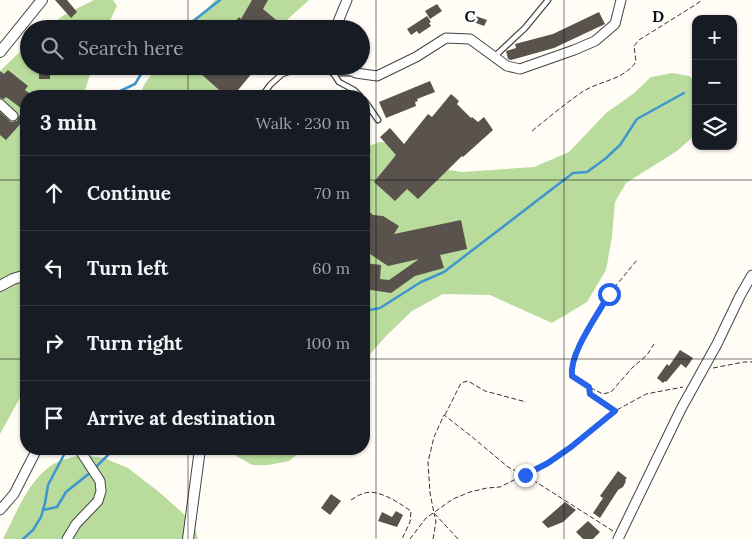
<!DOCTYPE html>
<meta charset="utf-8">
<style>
:root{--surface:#171b24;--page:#20242c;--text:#f1f3f6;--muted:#9ea1a6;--line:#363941}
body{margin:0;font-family:Lora,serif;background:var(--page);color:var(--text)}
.controls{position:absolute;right:15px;top:15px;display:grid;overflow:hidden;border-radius:10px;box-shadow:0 1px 4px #0004}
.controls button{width:45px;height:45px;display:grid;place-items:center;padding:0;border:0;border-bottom:1px solid var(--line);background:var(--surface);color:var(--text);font:25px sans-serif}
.stop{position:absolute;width:15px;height:15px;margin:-11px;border:4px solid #2563eb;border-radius:50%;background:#fff}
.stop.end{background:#2563eb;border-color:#fff;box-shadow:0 1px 5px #0008}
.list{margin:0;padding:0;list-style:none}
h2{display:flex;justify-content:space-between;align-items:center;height:65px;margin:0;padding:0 20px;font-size:21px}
h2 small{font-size:16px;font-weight:400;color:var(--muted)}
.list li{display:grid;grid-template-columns:32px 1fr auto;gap:15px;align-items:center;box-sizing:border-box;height:75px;padding:0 20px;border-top:1px solid var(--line)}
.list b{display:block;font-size:19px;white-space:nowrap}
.list em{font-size:16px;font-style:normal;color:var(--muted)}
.icon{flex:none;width:28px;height:28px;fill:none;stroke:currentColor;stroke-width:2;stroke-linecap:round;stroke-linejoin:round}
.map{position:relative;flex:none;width:752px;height:539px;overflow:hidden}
.search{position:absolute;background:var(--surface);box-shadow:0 1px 4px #0004;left:20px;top:20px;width:350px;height:55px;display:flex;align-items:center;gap:12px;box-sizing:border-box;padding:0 18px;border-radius:28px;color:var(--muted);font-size:19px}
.panel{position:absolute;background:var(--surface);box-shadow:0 1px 4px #0004;left:20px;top:90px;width:350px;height:365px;border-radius:20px}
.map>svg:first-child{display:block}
.forest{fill:#b9dc9c}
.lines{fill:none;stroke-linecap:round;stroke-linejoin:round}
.stream{stroke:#3f96cf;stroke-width:2.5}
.building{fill:#5a524d}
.service-casing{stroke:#444;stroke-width:7}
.minor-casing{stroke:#444;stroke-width:11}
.tertiary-casing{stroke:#444;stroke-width:12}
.path{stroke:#333;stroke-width:1;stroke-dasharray:5 2.5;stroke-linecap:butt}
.service{stroke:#fff;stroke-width:4.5}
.minor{stroke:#fff;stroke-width:9}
.tertiary{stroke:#fff;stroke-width:10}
.route{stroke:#2563eb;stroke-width:6}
.grid{fill:none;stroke:#111;stroke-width:1;stroke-opacity:0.55}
.grid-label{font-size:16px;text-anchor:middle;font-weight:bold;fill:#111;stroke:#fff;stroke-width:5;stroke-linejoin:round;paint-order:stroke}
</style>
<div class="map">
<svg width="752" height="539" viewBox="0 0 752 539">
<rect width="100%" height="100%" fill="#fffdf5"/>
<g class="forest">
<polygon points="94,0 113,0 117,6 106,29 46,29 64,15"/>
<polygon points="215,0 309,0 277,29 188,29"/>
<polygon points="29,43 29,66 93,66 83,96 26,96 26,380 21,396 0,434 0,71"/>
<polygon points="157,66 238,66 228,82 227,96 139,96 144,85"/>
<polygon points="672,73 689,76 696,81 696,127 695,135 677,151 626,183 615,202 612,237 606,270 587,302 552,323 490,295 443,294 412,311 387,335 364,361 364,148 379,142 394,143 432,167 462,172 534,167 569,152 606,113 633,94 651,77"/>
<polygon points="230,449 304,449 289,461 268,465 252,465 235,455"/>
<path d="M 81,455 L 104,458 L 128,468 L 159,492 L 186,516 L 196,531 L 198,539 L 3,539 C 17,512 31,472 62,460 C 68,458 75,457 81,455 Z"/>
</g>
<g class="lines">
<g class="stream">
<polyline points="183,29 220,0"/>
<polyline points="114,96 118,92 135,84 146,66"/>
<polyline points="364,311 380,308 421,282 444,272 573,173 587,172 605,159 620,145 637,119 684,93"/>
<polyline points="95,468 108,455 112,449"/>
<polyline points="43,510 57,507 66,492 91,472"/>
<polyline points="23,539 33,530 41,517 45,503 48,485 67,449"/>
</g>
</g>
<g class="building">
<polygon points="55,0 67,0 77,12 71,18"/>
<polygon points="252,0 268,0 263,9 287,29 229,29 239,17 241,19"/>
<polygon points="437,4 442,11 430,19 425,11"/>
<polygon points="599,12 605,24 554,48 511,60 508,59 506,51 516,48 515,44 553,34"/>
<polygon points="473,15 487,20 484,26 471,21"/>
<polygon points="427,16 431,22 429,23 431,26 419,34 417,31 411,35 407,29"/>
<polygon points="192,66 258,66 233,96 226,96"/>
<polygon points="8,70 28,86 25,90 33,96 26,96 26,101 21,108 6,97 4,99 0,98 0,71 4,74"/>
<rect x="39" y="72" width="11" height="7"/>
<polygon points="430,81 435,92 417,99 418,101 415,102 416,106 386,118 379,102"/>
<polygon points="451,94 459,101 457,104 471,118 472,117 478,122 484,117 493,130 463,157 462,156 418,199 407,189 395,201 374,182 396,155 380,137 390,128 404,144 428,114 432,117"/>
<polygon points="0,112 11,122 17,121 19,115 24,120 6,140 0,135"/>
<polygon points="364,207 373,215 383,216 399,226 394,234 461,220 467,249 440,255 444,268 415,276 391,293 364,289 364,263 381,265 380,279 389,280 419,259 388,266 364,250"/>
<polygon points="680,350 693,358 686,368 681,364 666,382 665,381 663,383 657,378 667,364 669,366"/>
<polygon points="618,471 627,478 625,480 626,481 623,487 618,490 600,518 593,513 603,498 600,496"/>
<polygon points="331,494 341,501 330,515 321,508"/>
<polygon points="565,502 576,510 563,522 548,528 542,522"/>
<polygon points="396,511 403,515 397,527 378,521 382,512 392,517"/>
<polygon points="588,521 600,532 593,539 583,539 576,532"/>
</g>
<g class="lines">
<defs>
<g id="service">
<polyline points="494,57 525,28 548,0"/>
<polyline points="333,73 339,82 354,90 360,96"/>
<polyline points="262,96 270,85 282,74 300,68 319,67 333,73 350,73"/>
<polyline points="364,100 367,104 378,120"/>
</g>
<g id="minor">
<polyline points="335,29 347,0"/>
<polyline points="341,66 356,73 377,76 416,57 446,38 470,39 507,66 520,69 574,50 595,41 615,24 621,0"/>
<polyline points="0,104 13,116"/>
<polyline points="0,510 14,494 37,449"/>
<polyline points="67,539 76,524 98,501 101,491 100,481 79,449"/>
<polyline points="618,539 681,409 717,344 740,296 752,275"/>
</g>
<g id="tertiary">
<polyline points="0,52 42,0"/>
<polyline points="0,286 13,279 26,275"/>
<polyline points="188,539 200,449"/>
</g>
</defs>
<use href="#service" class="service-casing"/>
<use href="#minor" class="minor-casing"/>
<use href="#tertiary" class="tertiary-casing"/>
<g class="path">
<path d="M 532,131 C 548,118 565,104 582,92 C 601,80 622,81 636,62 L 634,46 L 639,40 L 695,5 L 702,0"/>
<polyline points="713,368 744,362 752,362"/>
<polyline points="589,387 572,376 571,369 578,348 609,294 637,260"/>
<polyline points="614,410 590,394 589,387 603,394 611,392 633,367 647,355 654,344"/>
<polyline points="445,415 461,383 468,381 485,391 526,402"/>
<path d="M 351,500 C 355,498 358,495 362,494 C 377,487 399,503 411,511 L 410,522 L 402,539"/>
<polyline points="613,531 525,475 548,463 571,447 615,411 646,394 683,387"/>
<polyline points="410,539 426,518 453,499 470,492 487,488 500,487 524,475"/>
<polyline points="433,539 436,522 434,513"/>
<polyline points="458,539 434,513 430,493 428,462 434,437 444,415 471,436 508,467 524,475"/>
</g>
<use href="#service" class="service"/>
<use href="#minor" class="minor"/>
<use href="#tertiary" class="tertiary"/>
</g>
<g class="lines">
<path class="route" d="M 525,475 L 548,463 L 571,447 L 615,411 L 590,394 L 589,387 L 572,376 C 569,353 598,315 609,294"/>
</g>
<path class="grid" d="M 188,0 L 188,29M 376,0 L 376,539M 564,0 L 564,539M 188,66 L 188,96M 0,180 L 26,180M 364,180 L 752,180M 0,359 L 26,359M 364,359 L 752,359M 188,449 L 188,539"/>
<g class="grid-label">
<text x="470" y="22">C</text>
<text x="658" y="22">D</text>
</g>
</svg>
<div class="controls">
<button>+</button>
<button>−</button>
<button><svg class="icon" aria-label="layers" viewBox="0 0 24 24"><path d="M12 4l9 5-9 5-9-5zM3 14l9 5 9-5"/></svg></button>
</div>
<div class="stop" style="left:609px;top:294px"></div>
<div class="stop end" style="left:525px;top:475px"></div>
<div class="search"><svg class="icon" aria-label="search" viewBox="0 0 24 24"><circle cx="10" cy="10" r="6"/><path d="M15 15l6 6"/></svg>Search here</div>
<section class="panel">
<h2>3 min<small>Walk · 230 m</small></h2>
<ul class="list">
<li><svg class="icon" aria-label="ahead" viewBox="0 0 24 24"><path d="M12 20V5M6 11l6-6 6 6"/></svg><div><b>Continue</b></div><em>70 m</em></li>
<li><svg class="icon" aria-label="left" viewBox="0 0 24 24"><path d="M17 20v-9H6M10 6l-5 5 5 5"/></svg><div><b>Turn left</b></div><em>60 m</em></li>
<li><svg class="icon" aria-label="right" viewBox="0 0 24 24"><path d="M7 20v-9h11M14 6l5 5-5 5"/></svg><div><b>Turn right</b></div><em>100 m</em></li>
<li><svg class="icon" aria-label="arrive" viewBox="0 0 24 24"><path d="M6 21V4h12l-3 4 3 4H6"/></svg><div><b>Arrive at destination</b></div></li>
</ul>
</section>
</div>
